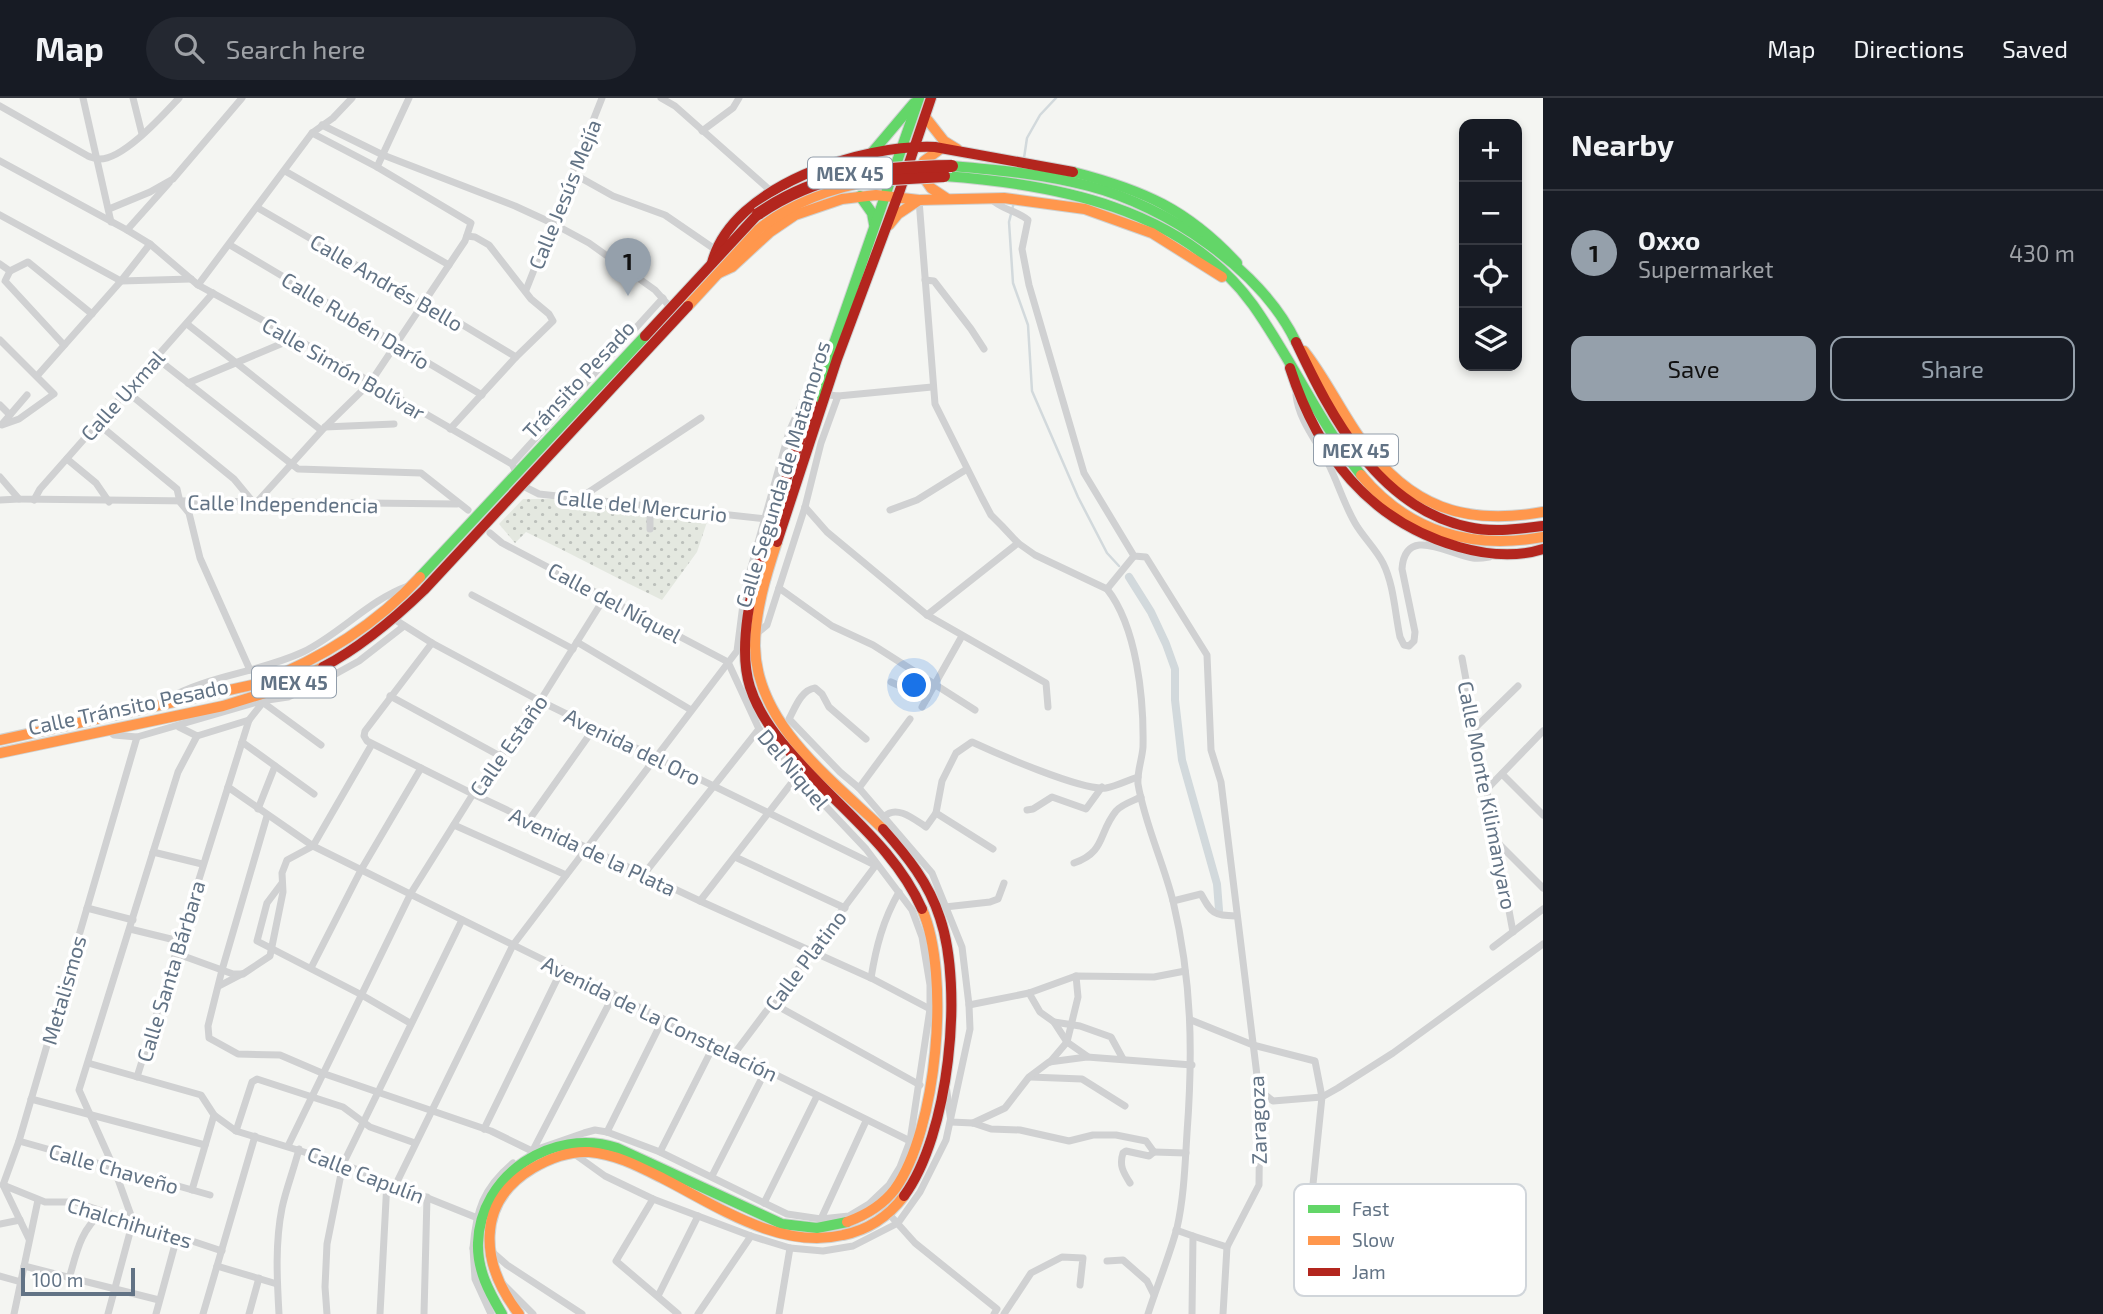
<!DOCTYPE html>
<meta charset="utf-8">
<style>
:root{--surface:#171b24;--page:#242831;--text:#f1f3f6;--muted:#9ea1a6;--line:#363941;--accent:#95a0ab}
body{margin:0;font-family:"Exo 2",sans-serif;background:var(--page);color:var(--text)}
.controls{position:absolute;right:21px;top:21px;display:grid;overflow:hidden;border-radius:14px;box-shadow:0 4px 10px #0003}
.controls button{width:63px;height:63px;display:grid;place-items:center;padding:0;border:0;border-bottom:2px solid var(--line);background:var(--surface);color:var(--text);font:35px sans-serif}
.scale{position:absolute;left:21px;bottom:18px;width:114px;box-sizing:border-box;padding-left:7px;border:4px solid #627385;border-top:0;font-size:19px;line-height:24px;white-space:nowrap;color:#627385;-webkit-text-stroke:5px #fff;paint-order:stroke}
.you{position:absolute;left:915px;top:588px;width:24px;height:24px;margin:-18px;border:5px solid #fff;border-radius:50%;background:#1a73e8;box-shadow:0 0 0 10px #1a73e833}
.badge{display:grid;place-items:center;width:46px;height:46px;border-radius:50%;background:var(--accent);color:#111;font-size:23px;font-weight:700}
.pin{position:absolute;translate:-50% -58px;filter:drop-shadow(0 2px 4px #0008)}
.pin::after{content:'';position:absolute;top:37px;width:24px;height:21px;background:inherit;clip-path:polygon(0 0,100% 0,50% 100%)}
.list{margin:0;padding:0;list-style:none}
h2{display:flex;justify-content:space-between;align-items:center;height:91px;margin:0;padding:0 28px;font-size:30px}
h2 small{font-size:23px;font-weight:400;color:var(--muted)}
.list li{display:grid;grid-template-columns:46px 1fr auto;gap:21px;align-items:center;box-sizing:border-box;height:126px;padding:0 28px;border-top:2px solid var(--line)}
.list b{display:block;font-size:26px;white-space:nowrap}
.list p{margin:0;font-size:23px;white-space:nowrap;color:var(--muted)}
.list em{font-size:23px;font-style:normal;color:var(--muted)}
.actions{display:flex;gap:14px;padding:21px 28px}
.actions a{flex:1;padding:16px 0;border:2px solid var(--accent);border-radius:14px;text-align:center;font-size:24px;color:var(--accent)}
.actions .main{background:var(--accent);color:#111}
.icon{flex:none;width:38px;height:38px;fill:none;stroke:currentColor;stroke-width:2;stroke-linecap:round;stroke-linejoin:round}
.map{position:relative;flex:none;width:1543px;height:1216px;overflow:hidden}
header{display:flex;align-items:center;gap:42px;box-sizing:border-box;height:98px;padding:0 35px;background:var(--surface);border-bottom:2px solid var(--line)}
header strong{font-size:33px}
nav{display:flex;gap:38px;margin-inline-start:auto;font-size:24px}
.search{width:490px;height:63px;background:var(--page);display:flex;align-items:center;gap:18px;box-sizing:border-box;padding:0 24px;border-radius:38px;color:var(--muted);font-size:26px}
main{display:flex}
aside{flex:1;background:var(--surface)}
.map>svg:first-child{display:block}
.park{fill:url(#park-dots)}
.lines{fill:none;stroke-linecap:round;stroke-linejoin:round}
.stream{stroke:#d2d9dc;stroke-width:2.5}
.canal{stroke:#d2d9dc;stroke-width:8}
.fast-casing{stroke:#cfd2d2;stroke-width:12}
.slow-casing{stroke:#cfd2d2;stroke-width:12}
.jam-casing{stroke:#cfd2d2;stroke-width:12}
.street{stroke:#d0d1d2;stroke-width:7}
.fast{stroke:#63d668;stroke-width:10}
.slow{stroke:#ff974d;stroke-width:10}
.jam{stroke:#b3261e;stroke-width:10}
.jam-bridge-casing{stroke:#d0d2d3;stroke-width:14;stroke-linecap:butt}
.jam-bridge{stroke:#b3261e;stroke-width:12}
.labels{text-anchor:middle;dominant-baseline:central;stroke-width:7;stroke-linejoin:round;paint-order:stroke}
.shield{fill:#fff;stroke:#919daa;stroke-width:2}
.shield-label{font-size:19px;font-weight:bold;fill:#627385}
.street-label{font-size:21px;fill:#627385;stroke:#fff}
.key{fill:#fff;stroke:#d0d5da;stroke-width:2}
.key-label{font-size:19px;fill:#627385}
</style>
<header>
<strong>Map</strong>
<div class="search"><svg class="icon" aria-label="search" viewBox="0 0 24 24"><circle cx="10" cy="10" r="6"/><path d="M15 15l6 6"/></svg>Search here</div>
<nav><a>Map</a><a>Directions</a><a>Saved</a></nav>
</header>
<main>
<div class="map">
<svg width="1543" height="1216" viewBox="0 0 1543 1216">
<defs>
<pattern id="park-dots" width="8" height="8" patternUnits="userSpaceOnUse" patternTransform="scale(1.75)"><rect width="8" height="8" fill="#e4e8e0"/><path d="M2 2h.1M6 6h.1" fill="none" stroke="#bcc0bb" stroke-width="1.8" stroke-linecap="round"/></pattern>
</defs>
<rect width="100%" height="100%" fill="#f4f5f2"/>
<path class="park" d="M 523,401 L 553,401 L 710,415 L 697,454 L 662,502 C 616,480 572,456 526,434 L 515,445 L 499,426 Z"/>
<g class="lines">
<g class="stream">
<polyline points="1024,60 1027,40 1040,17 1056,0"/>
<polyline points="1014,104 1009,124 1013,185 1028,227 1032,293 1078,399 1107,455 1119,468"/>
</g>
<polyline class="canal" points="1129,479 1151,514 1166,546 1175,571 1175,602 1182,662 1217,786 1219,812"/>
<defs>
<g id="fast">
<polyline points="870,57 914,5"/>
<path d="M 952,68 C 998,72 1044,76 1089,88 C 1166,108 1261,171 1296,244"/>
<path d="M 1073,74 C 1143,92 1187,111 1237,165"/>
<path d="M 944,78 C 1055,86 1183,110 1253,207 C 1292,262 1319,324 1361,377"/>
<polyline points="860,98 872,115 874,126"/>
<polyline points="813,306 919,0"/>
<polyline points="420,479 645,238"/>
<path d="M 502,1216 C 489,1194 477,1172 478,1145 C 480,1077 552,1029 617,1050 L 782,1126 L 817,1130 L 847,1124"/>
</g>
<g id="slow">
<polyline points="926,20 944,43 957,51"/>
<polyline points="939,52 924,63 922,77 931,90 946,100"/>
<polyline points="889,127 898,116 919,102"/>
<polyline points="719,175 732,169 770,134 795,117 842,101 876,97 919,102 1004,100 1085,111 1152,135 1222,179"/>
<path d="M 688,208 L 759,131 C 793,103 831,90 874,82"/>
<path d="M 1304,253 C 1326,281 1341,314 1362,343 C 1410,409 1464,428 1543,414"/>
<path d="M 1361,377 C 1408,434 1472,452 1543,439"/>
<path d="M 777,444 C 766,477 755,513 755,548 C 756,626 832,682 883,731"/>
<path d="M 0,642 L 257,586 C 319,562 375,528 420,479"/>
<polyline points="0,655 223,608 275,592 323,569"/>
<path d="M 847,1124 C 866,1117 883,1107 895,1091 C 937,1032 951,877 922,811"/>
<path d="M 519,1216 C 481,1167 474,1105 533,1070 C 550,1060 569,1053 589,1054 C 616,1056 640,1069 664,1081 C 717,1108 780,1152 843,1137 C 868,1132 888,1119 904,1098"/>
</g>
<g id="jam">
<path d="M 712,165 C 732,87 863,46 935,49 L 1073,74"/>
<polyline points="645,238 758,116"/>
<path d="M 1296,244 C 1332,320 1378,409 1468,429 C 1493,435 1518,431 1543,428"/>
<path d="M 1290,270 C 1318,356 1368,423 1459,449 C 1487,457 1515,460 1543,451"/>
<path d="M 813,306 C 789,378 727,517 750,589 C 761,624 789,654 814,680 C 854,722 898,757 922,811"/>
<polyline points="777,444 837,261 900,92 931,0"/>
<path d="M 323,569 C 361,549 393,522 424,492 L 688,208"/>
<path d="M 883,731 C 907,758 929,785 940,820 C 964,891 949,1037 904,1098"/>
</g>
</defs>
<use href="#fast" class="fast-casing"/>
<use href="#slow" class="slow-casing"/>
<use href="#jam" class="jam-casing"/>
<g class="street">
<polyline points="83,0 111,124"/>
<polyline points="133,0 142,36"/>
<polyline points="661,0 675,8 772,94"/>
<path d="M 0,8 L 88,58 C 90,59 97,61 99,61 C 123,62 163,17 179,0"/>
<polyline points="322,27 383,57 515,108 552,125 589,145 655,192 671,210"/>
<polyline points="702,33 733,10 739,0"/>
<polyline points="0,63 127,132 150,146 198,187 295,240 512,366 517,376"/>
<polyline points="377,69 409,0"/>
<polyline points="285,73 449,167"/>
<polyline points="572,75 613,98 665,117 716,152"/>
<path d="M 990,100 C 1001,112 1016,112 1028,122 L 1022,151 L 1029,187 L 1084,375 L 1134,458 L 1146,459 L 1207,557 L 1211,652 L 1221,684 L 1260,1002 L 1259,1087 L 1227,1149 L 1223,1216"/>
<path d="M 919,102 L 935,306 L 982,400 L 991,417 L 1002,428 L 1018,445 L 1035,457 L 1107,491 C 1137,529 1144,601 1143,649 C 1142,662 1137,673 1138,686 C 1145,727 1163,763 1173,803 C 1192,883 1193,954 1187,1035 C 1185,1067 1184,1099 1177,1130 C 1169,1159 1157,1188 1148,1216"/>
<polyline points="258,110 423,206 428,206 516,259"/>
<polyline points="109,111 150,94 173,81 242,0"/>
<polyline points="0,117 121,183 191,181"/>
<polyline points="127,132 169,85"/>
<polyline points="230,147 482,297"/>
<polyline points="0,166 10,173 28,164 92,216"/>
<polyline points="10,173 5,183 64,247"/>
<polyline points="925,182 934,183 971,231 984,251"/>
<polyline points="198,187 312,35 333,20 352,0"/>
<polyline points="526,192 602,0"/>
<polyline points="187,226 321,332"/>
<polyline points="0,242 54,296 19,321 2,327"/>
<polyline points="155,259 298,371 421,375 468,412"/>
<polyline points="37,278 121,183 150,146"/>
<polyline points="188,285 295,240"/>
<polyline points="126,293 234,381 253,404"/>
<polyline points="821,296 838,298 932,289"/>
<path d="M 1296,297 C 1299,323 1317,343 1328,365 C 1338,385 1344,406 1355,425 C 1363,439 1376,451 1383,465 C 1394,487 1395,516 1400,539 L 1404,547 L 1409,548 L 1414,543 L 1415,534 L 1402,471 C 1405,427 1448,456 1473,460 C 1478,461 1484,460 1489,459"/>
<polyline points="0,307 10,317"/>
<polyline points="3,325 27,297"/>
<polyline points="97,325 177,391 180,404 189,415 200,460 250,572"/>
<polyline points="325,329 394,326"/>
<polyline points="450,331 516,259 553,223 549,216 531,201 489,147 475,139 467,138"/>
<polyline points="67,361 96,385 109,404"/>
<polyline points="512,366 663,200"/>
<polyline points="0,379 19,401 457,406"/>
<polyline points="521,387 539,396 766,421"/>
<polyline points="580,400 701,320"/>
<polyline points="0,402 19,401"/>
<polyline points="34,402 40,391 213,195"/>
<polyline points="257,404 325,329 370,285 465,143 471,125 377,69 312,35"/>
<polyline points="805,409 827,434 927,517 1046,585 1048,609"/>
<polyline points="890,412 917,402 967,371"/>
<polyline points="650,431 650,408"/>
<polyline points="779,490 832,528 873,547 975,612"/>
<polyline points="1107,491 1134,458"/>
<polyline points="472,497 573,551"/>
<polyline points="927,517 1018,445"/>
<polyline points="394,521 432,545 540,603 875,767"/>
<polyline points="755,537 767,527 805,409 821,345 838,298"/>
<polyline points="577,544 691,612"/>
<polyline points="432,545 365,633 364,638 367,643 473,696 700,803 871,880 930,911"/>
<polyline points="1462,560 1513,834"/>
<polyline points="891,584 927,600"/>
<polyline points="390,598 500,658"/>
<path d="M 165,602 C 208,577 258,575 303,554 C 340,536 369,502 408,488"/>
<polyline points="261,603 321,647"/>
<polyline points="922,609 962,538"/>
<polyline points="179,629 197,638 249,622"/>
<polyline points="1475,630 1518,588"/>
<polyline points="108,632 114,637 137,639 261,603 288,599 330,579 359,563 404,528"/>
<polyline points="242,644 314,696"/>
<polyline points="1502,676 1543,717"/>
<polyline points="228,689 313,748 910,1043"/>
<polyline points="859,690 910,621"/>
<polyline points="1487,691 1543,633"/>
<polyline points="258,711 275,668"/>
<polyline points="1027,712 1033,711 1052,699 1086,711 1102,689"/>
<path d="M 936,715 L 942,683 L 956,655 L 972,644 C 998,656 1082,693 1106,690 C 1117,688 1128,682 1138,679"/>
<polyline points="267,718 222,872 208,928 209,940 238,956 280,957 322,975 491,1033 532,1053 584,1035 595,1032 607,1034 660,1054 787,1116 821,1121 849,1118 869,1106 889,1087 900,1069 910,1043 930,911 930,887 922,839 912,812 866,751 797,678 759,631 728,564 502,445 490,435"/>
<path d="M 884,719 C 896,706 914,721 926,729 L 936,715 L 993,751"/>
<polyline points="529,722 595,629"/>
<polyline points="454,727 566,777"/>
<polyline points="1496,743 1543,790"/>
<polyline points="153,754 202,766"/>
<polyline points="735,759 845,810"/>
<path d="M 1074,765 C 1106,754 1098,735 1116,713 C 1122,706 1133,703 1141,699"/>
<polyline points="644,776 759,631"/>
<polyline points="282,785 267,805 257,843 360,896 410,925"/>
<polyline points="700,803 797,678"/>
<path d="M 1173,803 L 1201,796 C 1212,816 1213,817 1236,818"/>
<polyline points="945,809 990,804 998,801 1004,785"/>
<polyline points="87,810 133,822"/>
<polyline points="130,831 179,843"/>
<polyline points="1493,849 1543,811"/>
<polyline points="175,855 233,876 243,876 270,858 283,794 282,775 287,762 313,748 372,646"/>
<polyline points="311,870 361,772 421,670"/>
<path d="M 871,880 C 876,849 883,822 899,794"/>
<polyline points="219,888 242,876"/>
<polyline points="1029,895 1040,914 1054,924 1080,928 1111,939 1123,961"/>
<polyline points="772,905 920,987"/>
<polyline points="969,907 1029,895 1076,878 1154,879 1185,873"/>
<polyline points="1191,922 1253,947 1315,963 1322,999 1310,1115 1318,1136"/>
<polyline points="1054,924 1067,944 1087,958"/>
<polyline points="734,956 876,767"/>
<polyline points="1050,964 1067,944 1078,899 1076,878"/>
<polyline points="88,965 201,997 214,1017 236,1033 343,1066 475,1119"/>
<polyline points="137,979 249,622 268,598"/>
<polyline points="1030,979 1082,981 1125,1008"/>
<path d="M 946,987 L 951,1024 L 973,1025 L 991,1031 L 1020,1032 L 1069,1043 L 1093,1037 L 1116,1037 L 1146,1043 L 1154,1054 L 1149,1058 L 1126,1053 L 1123,1055 C 1119,1067 1123,1074 1130,1085"/>
<polyline points="1259,992 1273,1003 1322,999 1338,990 1393,955 1543,846"/>
<polyline points="31,1001 205,1047"/>
<polyline points="973,1025 1005,1010 1029,979 1049,964 1087,959 1192,967"/>
<polyline points="484,1031 562,871"/>
<polyline points="236,1033 252,984 257,981 343,1009 370,1029 415,1045"/>
<polyline points="607,1034 663,921"/>
<polyline points="19,1043 210,1097"/>
<polyline points="288,1048 411,795 473,696 540,603 605,499"/>
<polyline points="532,1054 614,896"/>
<polyline points="660,1054 714,947"/>
<polyline points="1154,1054 1186,1055"/>
<path d="M 573,1055 L 605,1078 L 653,1101 L 751,1138 L 790,1150 L 823,1153 L 853,1148 L 898,1125 L 920,1094 L 946,1042 L 970,931 L 969,907 L 962,849 L 932,775 L 859,690 L 840,674 L 789,621 C 795,610 801,592 815,590 L 822,596 L 829,609 L 866,641"/>
<polyline points="712,1078 766,972"/>
<polyline points="396,1086 513,847 737,553 745,491 789,334 807,294 820,278"/>
<polyline points="3,1087 45,1104 75,1104 222,1153"/>
<polyline points="192,1092 214,1017"/>
<polyline points="653,1101 616,1163 678,1216"/>
<polyline points="764,1105 817,998"/>
<polyline points="881,1107 915,1145 997,1211 994,1216"/>
<polyline points="821,1121 866,1023"/>
<polyline points="0,1126 20,1122"/>
<polyline points="1176,1132 1193,1138 1192,1216"/>
<polyline points="1193,1138 1227,1149"/>
<polyline points="29,1141 3,1087 19,1043 137,639"/>
<polyline points="475,1149 473,1150 475,1181 491,1216"/>
<path d="M 473,1150 C 476,1113 483,1090 513,1065"/>
<polyline points="491,1153 507,1167 582,1216"/>
<polyline points="1107,1163 1123,1162 1147,1183 1154,1197"/>
<polyline points="24,1168 159,1202"/>
<polyline points="217,1168 277,1186"/>
<polyline points="0,1178 21,1184"/>
<path d="M 69,1181 C 77,1153 80,1133 103,1113"/>
<polyline points="504,1187 533,1216"/>
<polyline points="658,1198 698,1118"/>
<polyline points="14,1216 38,1102"/>
<polyline points="108,1216 133,1123 114,1070 79,992 178,674 197,638"/>
<polyline points="156,1216 177,1139"/>
<polyline points="203,1216 255,1038"/>
<polyline points="249,1216 259,1180"/>
<path d="M 279,1216 C 277,1181 275,1145 282,1110 C 286,1091 294,1071 299,1051"/>
<polyline points="327,1216 325,1189 327,1146 343,1066 462,822"/>
<polyline points="380,1216 387,1083"/>
<polyline points="424,1216 427,1099"/>
<polyline points="698,1216 751,1138"/>
<polyline points="779,1216 790,1150"/>
<polyline points="1004,1216 1031,1175 1062,1159 1083,1160 1080,1187"/>
</g>
<use href="#fast" class="fast"/>
<use href="#slow" class="slow"/>
<use href="#jam" class="jam"/>
<defs>
<g id="jam-bridge">
<polyline points="874,82 944,78"/>
<path d="M 758,116 C 819,74 879,69 952,68"/>
</g>
</defs>
<use href="#jam-bridge" class="jam-bridge-casing"/>
<use href="#jam-bridge" class="jam-bridge"/>
</g>
<g class="labels">
<g class="shield">
<rect x="808" y="59.5" width="84" height="31" rx="5"/>
<rect x="1314" y="336.5" width="84" height="31" rx="5"/>
<rect x="252" y="568.5" width="84" height="31" rx="5"/>
</g>
<g class="shield-label">
<text x="850" y="75">MEX 45</text>
<text x="1356" y="352">MEX 45</text>
<text x="294" y="584">MEX 45</text>
</g>
<g class="street-label">
<text transform="translate(564 96) rotate(-68)">Calle Jesús Mejía</text>
<text transform="translate(387 184) rotate(30)">Calle Andrés Bello</text>
<text transform="translate(356 222) rotate(31)">Calle Rubén Darío</text>
<text transform="translate(344 270) rotate(30)">Calle Simón Bolívar</text>
<text transform="translate(578 281) rotate(-47)">Tránsito Pesado</text>
<text transform="translate(122 297) rotate(-48)">Calle Uxmal</text>
<text transform="translate(782 376) rotate(-73)">Calle Segunda de Matamoros</text>
<text transform="translate(283 405) rotate(1)">Calle Independencia</text>
<text transform="translate(642 407) rotate(6)">Calle del Mercurio</text>
<text transform="translate(615 504) rotate(28)">Calle del Níquel</text>
<text transform="translate(128 608) rotate(-12)">Calle Tránsito Pesado</text>
<text transform="translate(508 647) rotate(-55)">Calle Estaño</text>
<text transform="translate(633 648) rotate(26)">Avenida del Oro</text>
<text transform="translate(794 671) rotate(50)">Del Niquel</text>
<text transform="translate(1488 697) rotate(79)">Calle Monte Kilimanyaro</text>
<text transform="translate(593 753) rotate(25)">Avenida de la Plata</text>
<text transform="translate(805 862) rotate(-53)">Calle Platino</text>
<text transform="translate(170 873) rotate(-73)">Calle Santa Bárbara</text>
<text transform="translate(63 892) rotate(-74)">Metalismos</text>
<text transform="translate(660 920) rotate(26)">Avenida de La Constelación</text>
<text transform="translate(1257 1022) rotate(-92)">Zaragoza</text>
<text transform="translate(114 1070) rotate(16)">Calle Chaveño</text>
<text transform="translate(366 1076) rotate(21)">Calle Capulín</text>
<text transform="translate(130 1124) rotate(17)">Chalchihuites</text>
</g>
</g>
<rect x="1294" y="1086" width="232" height="112" rx="10" class="key"/>
<rect x="1308" y="1107" width="32" height="8" fill="#63d668"/>
<rect x="1308" y="1138" width="32" height="9" fill="#ff974d"/>
<rect x="1308" y="1170" width="32" height="8" fill="#b3261e"/>
<g class="key-label">
<text x="1352" y="1118">Fast</text>
<text x="1352" y="1149">Slow</text>
<text x="1352" y="1181">Jam</text>
</g>
</svg>
<div class="controls">
<button>+</button>
<button>−</button>
<button><svg class="icon" aria-label="locate" viewBox="0 0 24 24"><circle cx="12" cy="12" r="6"/><path d="M12 2v4M12 18v4M2 12h4M18 12h4"/></svg></button>
<button><svg class="icon" aria-label="layers" viewBox="0 0 24 24"><path d="M12 4l9 5-9 5-9-5zM3 14l9 5 9-5"/></svg></button>
</div>
<div class="scale">100 m</div>
<div class="you"></div>
<div class="pin badge" style="left:628px;top:198px">1</div>
</div>
<aside>
<h2>Nearby<small></small></h2>
<ul class="list">
<li><span class="badge">1</span><div><b>Oxxo</b><p>Supermarket</p></div><em>430 m</em></li>
</ul>
<div class="actions"><a class="main">Save</a><a>Share</a></div>
</aside>
</main>
